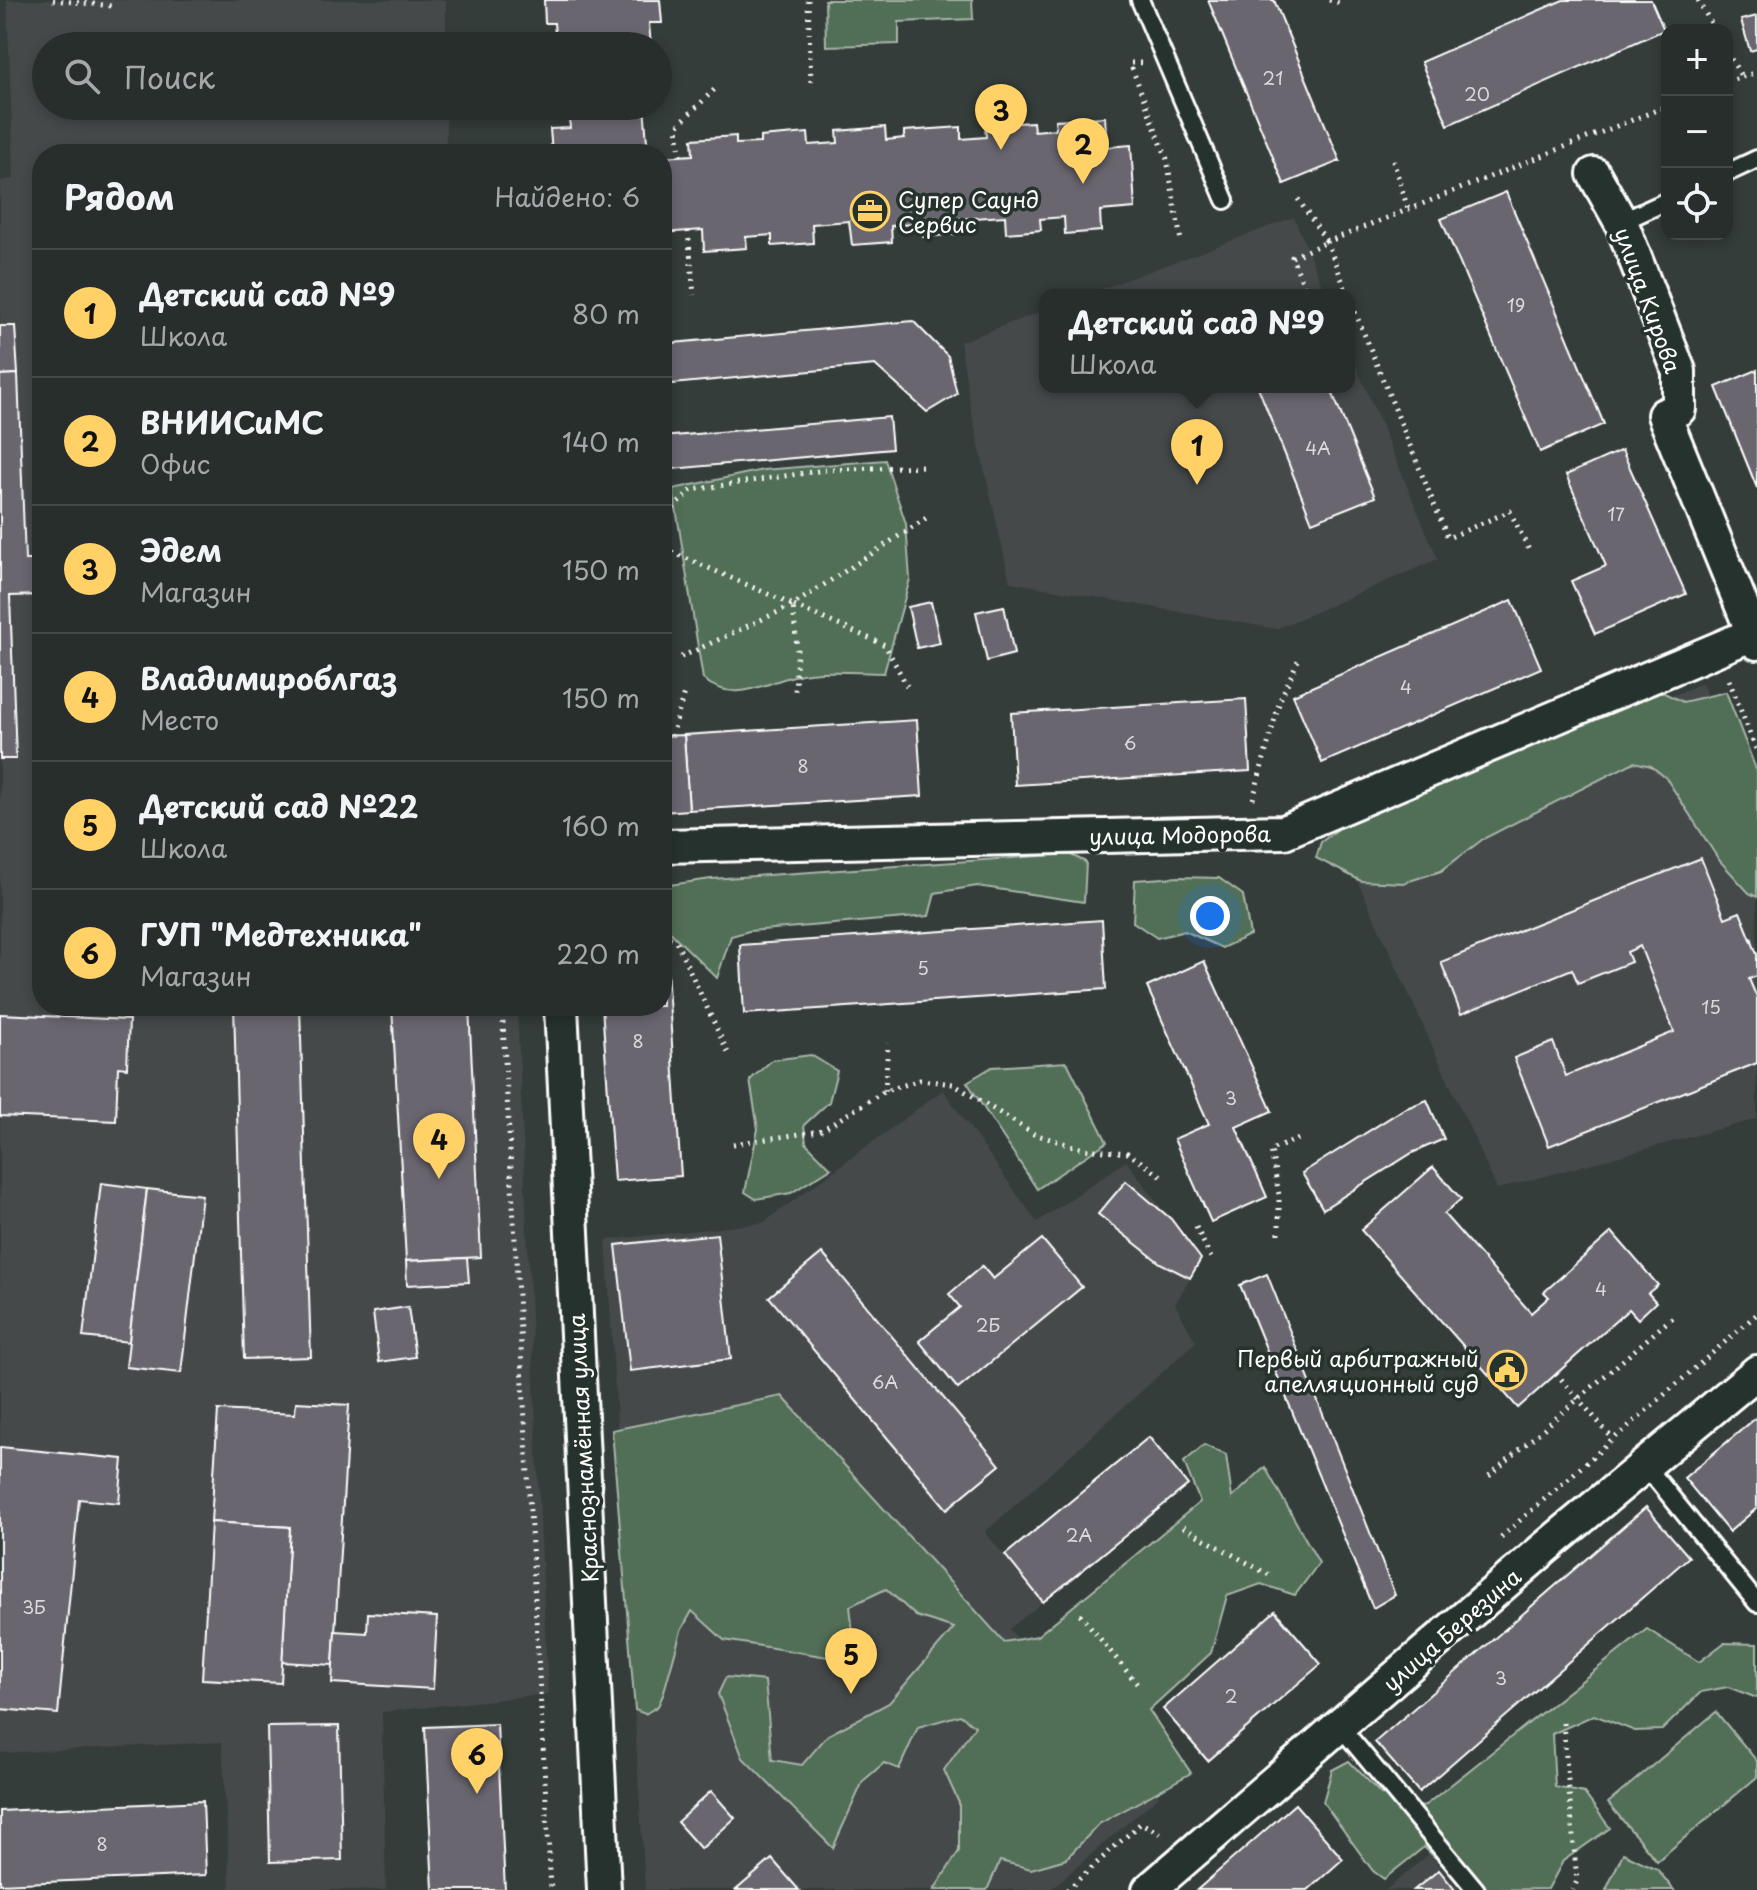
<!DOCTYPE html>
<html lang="ru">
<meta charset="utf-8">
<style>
:root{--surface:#272e2c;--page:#2f3634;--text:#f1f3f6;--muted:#a4a8a9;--line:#434a48;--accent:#ffd166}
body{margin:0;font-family:"Playpen Sans",sans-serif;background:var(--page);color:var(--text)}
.controls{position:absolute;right:24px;top:24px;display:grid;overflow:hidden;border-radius:16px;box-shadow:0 4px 12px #0003}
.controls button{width:72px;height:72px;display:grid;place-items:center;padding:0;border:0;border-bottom:2px solid var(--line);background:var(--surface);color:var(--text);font:40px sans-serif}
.you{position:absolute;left:1210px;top:916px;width:28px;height:28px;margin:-20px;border:6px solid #fff;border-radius:50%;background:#1a73e8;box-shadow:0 0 0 12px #1a73e833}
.badge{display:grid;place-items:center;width:52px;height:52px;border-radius:50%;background:var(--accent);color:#111;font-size:26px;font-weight:700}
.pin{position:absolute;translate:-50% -66px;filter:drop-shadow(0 2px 4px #0008)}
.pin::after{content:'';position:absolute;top:42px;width:28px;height:24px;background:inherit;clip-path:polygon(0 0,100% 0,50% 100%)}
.popup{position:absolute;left:1039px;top:289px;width:316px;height:104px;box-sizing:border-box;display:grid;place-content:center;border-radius:16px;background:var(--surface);filter:drop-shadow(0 2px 6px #0005);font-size:26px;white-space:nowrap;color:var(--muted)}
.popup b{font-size:30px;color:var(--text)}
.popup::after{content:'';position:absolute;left:50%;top:100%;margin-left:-16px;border:16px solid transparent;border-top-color:var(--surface)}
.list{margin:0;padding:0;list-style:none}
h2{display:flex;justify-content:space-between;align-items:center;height:104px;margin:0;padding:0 32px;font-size:34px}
h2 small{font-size:26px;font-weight:400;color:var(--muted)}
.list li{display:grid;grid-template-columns:52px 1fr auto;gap:24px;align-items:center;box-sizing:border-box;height:128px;padding:0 32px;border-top:2px solid var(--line)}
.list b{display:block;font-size:30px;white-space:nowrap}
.list p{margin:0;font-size:26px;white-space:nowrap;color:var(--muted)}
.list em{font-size:26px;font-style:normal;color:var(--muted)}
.icon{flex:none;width:44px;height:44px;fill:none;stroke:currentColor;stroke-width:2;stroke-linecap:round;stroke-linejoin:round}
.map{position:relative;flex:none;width:1757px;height:1890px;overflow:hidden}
.search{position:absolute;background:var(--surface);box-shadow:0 4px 12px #0003;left:32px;top:32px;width:640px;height:88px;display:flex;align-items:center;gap:20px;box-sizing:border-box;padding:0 28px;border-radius:44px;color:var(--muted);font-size:30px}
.panel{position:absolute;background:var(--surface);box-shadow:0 4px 12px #0003;left:32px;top:144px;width:640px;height:872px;border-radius:32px}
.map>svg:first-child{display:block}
.built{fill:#44494a}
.green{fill:#516e56;stroke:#a8b6aa;stroke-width:2}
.building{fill:#6b6670;stroke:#fff;stroke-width:2}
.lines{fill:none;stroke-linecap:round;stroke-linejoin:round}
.lane-casing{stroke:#fff;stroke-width:22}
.street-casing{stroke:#fff;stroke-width:38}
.path{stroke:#fff;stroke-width:5;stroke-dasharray:2 6;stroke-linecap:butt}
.lane{stroke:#26332d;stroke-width:16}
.street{stroke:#26332d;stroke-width:32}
.labels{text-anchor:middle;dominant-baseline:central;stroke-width:7;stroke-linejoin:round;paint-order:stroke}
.number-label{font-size:18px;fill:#dad9db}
.poi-label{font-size:22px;fill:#fff;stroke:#26332d;text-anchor:start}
.street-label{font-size:22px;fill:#fff;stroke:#26332d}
</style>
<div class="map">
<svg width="1757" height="1890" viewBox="0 0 1757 1890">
<rect width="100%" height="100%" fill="#343d3a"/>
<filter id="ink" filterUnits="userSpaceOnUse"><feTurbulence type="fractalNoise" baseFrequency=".0125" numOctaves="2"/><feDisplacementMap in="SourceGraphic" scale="16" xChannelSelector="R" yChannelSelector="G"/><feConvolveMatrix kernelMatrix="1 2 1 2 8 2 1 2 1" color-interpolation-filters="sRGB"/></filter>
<g filter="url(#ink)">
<g class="built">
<polygon points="7,0 446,0 446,46 46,46 46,106 446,106 446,154 42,154 42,1006 517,1006 548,1694 382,1712 386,1890 230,1890 222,1742 0,1753 0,181 14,179"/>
<polygon points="1294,217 1326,295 1085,295 1209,249"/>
<polygon points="1045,310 1045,387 1349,387 1349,349 1438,559 1276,629 1010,582 971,410 960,342"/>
<polygon points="1702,683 1757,825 1757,1119 1497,1189 1338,838"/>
<polygon points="943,1090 1037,1222 1126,1161 1201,1259 1175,1304 1196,1342 985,1532 1043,1602 1009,1629 1159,1796 1050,1890 645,1890 606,1240 763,1223"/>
<polygon points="1429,1854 1459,1890 1386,1890"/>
</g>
<g class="green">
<polygon points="825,0 972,0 973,19 899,22 899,44 826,46"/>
<path d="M 885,460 L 906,524 L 910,579 L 884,673 C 860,673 834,670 809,673 C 770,677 739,708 703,679 L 673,489 L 763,470 Z"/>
<polygon points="1647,685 1683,702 1726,692 1757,772 1757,897 1749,893 1719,860 1666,778 1651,766 1634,762 1483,839 1441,871 1403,883 1361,881 1316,858 1321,842 1358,814"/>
<polygon points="1069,854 1086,862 1084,902 977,886 935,893 929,916 749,931 731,936 717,978 662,924 662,886 711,879"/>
<polygon points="1179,877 1219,878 1243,895 1250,935 1222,948 1185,931 1157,938 1133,922 1135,880"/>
<polygon points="811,1055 837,1071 829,1102 804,1125 806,1143 831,1168 791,1193 756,1199 745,1192 758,1129 750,1080 772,1060"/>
<polygon points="1067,1062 1107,1142 1037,1189 967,1082 992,1067"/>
<polygon points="782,1396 1004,1642 1037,1636 1200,1502 1184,1462 1204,1445 1226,1455 1232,1498 1265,1467 1319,1563 1295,1595 1261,1584 1227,1596 1211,1653 1149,1710 1191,1773 1099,1824 1066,1859 1031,1869 1000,1861 987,1890 934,1890 959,1851 959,1803 944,1770 975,1726 960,1715 918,1727 899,1769 884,1763 863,1781 833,1848 743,1758 718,1694 726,1677 765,1681 772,1760 802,1765 828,1735 889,1703 954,1628 916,1616 886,1589 850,1606 855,1650 834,1658 724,1640 692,1611 681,1631 663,1695 658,1706 645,1714 635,1710 612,1430"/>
<polygon points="1647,1629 1699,1662 1724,1643 1757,1644 1757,1698 1728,1687 1701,1692 1662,1730 1635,1731 1594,1715 1552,1734 1555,1787 1584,1793 1610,1828 1563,1861 1548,1889 1469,1890 1424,1847 1384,1879 1373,1871 1323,1802 1332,1770 1349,1761 1381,1794 1423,1807"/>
<polygon points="1716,1712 1757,1761 1757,1777 1657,1861 1608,1803"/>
<polygon points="1623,1853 1657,1869 1674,1890 1606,1890"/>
</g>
<g class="building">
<polygon points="544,0 660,0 662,23 649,23 651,46 556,46 554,23 545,23"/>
<polygon points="1208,0 1274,0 1340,161 1284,184"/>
<polygon points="1563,0 1651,0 1664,30 1448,125 1421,62"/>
<polygon points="1757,16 1757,49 1750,51 1741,20"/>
<polygon points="661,48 665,89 658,89 658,49"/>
<polygon points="568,106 644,106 648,154 552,154 550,129 570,128"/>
<polygon points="1105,117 1107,147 1131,145 1135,208 1100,211 1101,231 1065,234 1064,217 1040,219 1041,230 1006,233 1005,216 958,219 959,234 923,237 922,223 891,226 892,242 852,245 849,221 812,224 813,243 772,246 772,235 746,237 747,248 704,251 703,230 662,233 662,157 693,155 692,139 736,136 736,144 760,143 760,137 808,133 809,145 838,143 837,131 885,127 886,140 904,138 904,131 961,127 961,139 986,137 985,125 1033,122 1034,131 1056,129 1055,120"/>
<polygon points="1506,192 1604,424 1540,452 1441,219"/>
<polygon points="913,321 948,356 957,394 927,412 875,365 662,385 662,344"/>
<polygon points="0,326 15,326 18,374 0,375"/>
<polygon points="1757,370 1757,488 1716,387"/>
<polygon points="18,374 25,560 42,560 42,595 10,596 16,759 0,759 0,375"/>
<polygon points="1258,387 1330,387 1375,497 1312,522"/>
<polygon points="889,417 892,449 662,470 662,437"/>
<polygon points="1622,450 1686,594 1595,634 1571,581 1606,566 1566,475"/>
<polygon points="1512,600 1541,668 1322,763 1293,695"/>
<polygon points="931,602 940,643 917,648 908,607"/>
<polygon points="1004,606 1014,654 987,661 976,612"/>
<polygon points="1246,699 1250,771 1015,785 1011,713"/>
<polygon points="917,720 922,796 689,810 684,735"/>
<polygon points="684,735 689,810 662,812 662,736"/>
<polygon points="1701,858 1725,918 1740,912 1757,954 1757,976 1749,979 1757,998 1757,1063 1549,1146 1514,1058 1553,1042 1566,1076 1674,1032 1640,946 1627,952 1631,962 1578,983 1572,969 1461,1014 1441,962"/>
<polygon points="1102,920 1106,989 744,1014 740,945"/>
<polygon points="666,956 681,1176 614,1181 602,1006 662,1006 662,957"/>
<polygon points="1204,961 1272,1111 1236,1127 1267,1197 1211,1222 1174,1139 1209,1124 1147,987"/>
<polygon points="234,1006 300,1006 311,1357 244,1359"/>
<polygon points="392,1006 469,1006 481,1257 406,1261"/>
<polygon points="0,1014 129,1020 127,1068 118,1067 116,1121 0,1116"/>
<polygon points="1427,1100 1444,1139 1412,1153 1323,1209 1302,1173 1404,1109"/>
<polygon points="1433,1167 1461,1199 1444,1214 1531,1313 1549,1297 1544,1292 1612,1232 1658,1285 1648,1293 1656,1302 1638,1319 1629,1309 1518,1408 1361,1230"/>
<polygon points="1126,1181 1171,1219 1201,1259 1190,1278 1160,1263 1098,1214"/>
<polygon points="101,1183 147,1189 129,1342 83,1337"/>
<polygon points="147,1189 202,1195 181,1373 126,1367"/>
<polygon points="717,1234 731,1359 630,1371 616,1245"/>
<polygon points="1042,1239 1082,1287 958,1389 919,1341 960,1307 949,1294 982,1266 993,1279"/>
<polygon points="822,1253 1000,1465 947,1509 769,1297"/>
<polygon points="467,1258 469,1282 407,1285 406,1261"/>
<polygon points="1267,1274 1395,1595 1373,1608 1240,1285"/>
<polygon points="408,1307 415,1357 379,1362 373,1312"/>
<polygon points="296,1402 349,1405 333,1665 282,1662 290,1527 211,1522 218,1410 295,1414"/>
<polygon points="1757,1417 1757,1508 1729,1532 1684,1478"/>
<polygon points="1149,1437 1188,1485 1043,1602 1005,1555"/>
<polygon points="0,1447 123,1459 119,1503 79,1499 58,1714 0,1709"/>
<polygon points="1646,1507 1689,1557 1419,1792 1375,1742"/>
<polygon points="211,1522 290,1527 281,1683 202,1679"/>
<polygon points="1275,1611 1321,1664 1208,1761 1163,1709"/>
<polygon points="368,1613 437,1617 433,1689 332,1683 335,1631 367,1633"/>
<polygon points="497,1724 505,1890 433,1890 425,1727"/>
<polygon points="339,1726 342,1860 270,1862 267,1727"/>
<polygon points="711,1791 735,1818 701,1849 677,1822"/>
<polygon points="203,1801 206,1875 0,1884 0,1811"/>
<polygon points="1295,1804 1343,1859 1308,1890 1197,1890"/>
<polygon points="772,1859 799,1890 736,1890"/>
<polygon points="1439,1870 1455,1890 1414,1890"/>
</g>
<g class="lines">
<defs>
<g id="lane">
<polyline points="1140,0 1225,200"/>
<polyline points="1727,173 1757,159"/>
<polyline points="1621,222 1667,201"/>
<polyline points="1645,1465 1757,1603"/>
<polyline points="1339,1725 1476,1890"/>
</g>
<g id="street">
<polyline points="1594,174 1621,222 1679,371 1679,409 1664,415 1757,643"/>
<polyline points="662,846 1284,832 1753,634"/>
<polyline points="561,1006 604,1890"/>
<polyline points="1149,1890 1545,1548 1757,1372"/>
</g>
</defs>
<use href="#lane" class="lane-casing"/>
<use href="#street" class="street-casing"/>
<g class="path">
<polyline points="53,0 112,6"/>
<polyline points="808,0 811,83"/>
<polyline points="1329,0 1342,4"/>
<polyline points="1698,0 1715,30"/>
<polyline points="1727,52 1741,76"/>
<polyline points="1141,63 1130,63 1167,159 1181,241"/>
<polyline points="1727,82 1757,72"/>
<polyline points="680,156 677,126 715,89"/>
<polyline points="1393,160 1408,209"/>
<polyline points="1298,199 1327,242 1292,257 1308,295"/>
<polyline points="688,231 694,295"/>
<polyline points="1348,295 1327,242 1667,106"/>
<polyline points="1349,297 1448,538 1510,511 1531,554"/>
<polyline points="1344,387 1347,393"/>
<polyline points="662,506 668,513 692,490 825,470 924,466"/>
<polyline points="672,552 793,605 797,649 795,693"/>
<polyline points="794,606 885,645 907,686"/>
<polyline points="681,657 793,605 928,517"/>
<polyline points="1729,680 1757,752"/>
<polyline points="672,736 684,693"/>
<polyline points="1253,799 1280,700 1300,656"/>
<polyline points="662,935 676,941 729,1055"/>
<polyline points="1751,940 1757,938"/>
<polyline points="502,1006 551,1890"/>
<polyline points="885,1091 888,1043"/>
<polyline points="733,1144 820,1131 885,1091 920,1080 953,1084 1034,1134 1083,1149 1128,1153 1163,1177"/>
<polyline points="1196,1227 1213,1262"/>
<polyline points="1279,1234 1279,1195 1271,1150 1299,1139"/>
<polyline points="1556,1373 1613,1439"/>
<polyline points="1489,1476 1674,1316"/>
<polyline points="1183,1527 1271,1576"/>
<polyline points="1501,1537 1757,1314"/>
<polyline points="1080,1614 1138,1685"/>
<polyline points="1563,1723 1577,1881 1573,1890"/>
<polyline points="1067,1890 1141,1823 1163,1835"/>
</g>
<use href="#lane" class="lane"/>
<use href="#street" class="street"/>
</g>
</g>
<defs>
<symbol id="office-ring" viewBox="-11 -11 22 22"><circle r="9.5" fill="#26332d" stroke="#ffd166" stroke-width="1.5"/><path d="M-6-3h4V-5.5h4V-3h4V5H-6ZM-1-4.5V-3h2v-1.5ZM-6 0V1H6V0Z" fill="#ffd166"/></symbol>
<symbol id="civic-ring" viewBox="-11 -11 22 22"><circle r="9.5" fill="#26332d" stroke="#ffd166" stroke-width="1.5"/><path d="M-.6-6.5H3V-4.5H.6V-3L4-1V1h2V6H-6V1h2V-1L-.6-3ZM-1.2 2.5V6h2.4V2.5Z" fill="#ffd166"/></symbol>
</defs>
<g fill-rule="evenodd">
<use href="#office-ring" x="848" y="189" width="44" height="44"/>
<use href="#civic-ring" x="1485" y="1348" width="44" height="44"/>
</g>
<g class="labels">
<g class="number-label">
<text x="1273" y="77">21</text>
<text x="1477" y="93">20</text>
<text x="1516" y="304">19</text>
<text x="1318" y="447">4А</text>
<text x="1616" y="513">17</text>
<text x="1406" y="686">4</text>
<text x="1130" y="742">6</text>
<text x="803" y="765">8</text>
<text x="923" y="967">5</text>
<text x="1711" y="1006">15</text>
<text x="638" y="1040">8</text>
<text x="1231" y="1097">3</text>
<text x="1601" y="1288">4</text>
<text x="988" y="1324">2Б</text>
<text x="885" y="1381">6А</text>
<text x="1079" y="1534">2А</text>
<text x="34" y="1606">3Б</text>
<text x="1501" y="1677">3</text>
<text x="1231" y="1695">2</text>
<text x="102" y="1843">8</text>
</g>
<g class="poi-label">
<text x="898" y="198">Супер Саунд<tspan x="898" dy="25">Сервис</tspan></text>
<text x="1479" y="1357" text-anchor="end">Первый арбитражный<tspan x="1479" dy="25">апелляционный суд</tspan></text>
</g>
<g class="street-label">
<text transform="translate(1649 300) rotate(70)">улица Кирова</text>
<text transform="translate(1180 834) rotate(-1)">улица Модорова</text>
<text transform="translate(582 1448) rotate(-93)">Краснознамённая улица</text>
<text transform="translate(1451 1629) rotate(-41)">улица Березина</text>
</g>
</g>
</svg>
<div class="controls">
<button>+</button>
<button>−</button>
<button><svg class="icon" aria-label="locate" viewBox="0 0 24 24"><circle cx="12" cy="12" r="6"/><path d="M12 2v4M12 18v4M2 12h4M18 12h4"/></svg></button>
</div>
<div class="you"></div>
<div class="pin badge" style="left:1197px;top:485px">1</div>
<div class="popup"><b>Детский сад №9</b>Школа</div>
<div class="pin badge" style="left:1083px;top:184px">2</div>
<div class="pin badge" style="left:1001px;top:150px">3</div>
<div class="pin badge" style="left:439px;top:1179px">4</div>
<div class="pin badge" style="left:851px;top:1694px">5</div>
<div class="pin badge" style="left:477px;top:1794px">6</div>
<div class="search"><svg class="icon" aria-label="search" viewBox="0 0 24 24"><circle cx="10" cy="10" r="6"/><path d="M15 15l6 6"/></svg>Поиск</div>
<section class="panel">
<h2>Рядом<small>Найдено: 6</small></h2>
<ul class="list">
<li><span class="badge">1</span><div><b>Детский сад №9</b><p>Школа</p></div><em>80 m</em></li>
<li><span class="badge">2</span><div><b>ВНИИСиМС</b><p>Офис</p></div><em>140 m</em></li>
<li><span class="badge">3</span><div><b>Эдем</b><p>Магазин</p></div><em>150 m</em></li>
<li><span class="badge">4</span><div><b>Владимироблгаз</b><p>Место</p></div><em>150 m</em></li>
<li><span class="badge">5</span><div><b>Детский сад №22</b><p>Школа</p></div><em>160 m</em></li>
<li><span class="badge">6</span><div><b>ГУП &quot;Медтехника&quot;</b><p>Магазин</p></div><em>220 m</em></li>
</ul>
</section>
</div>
